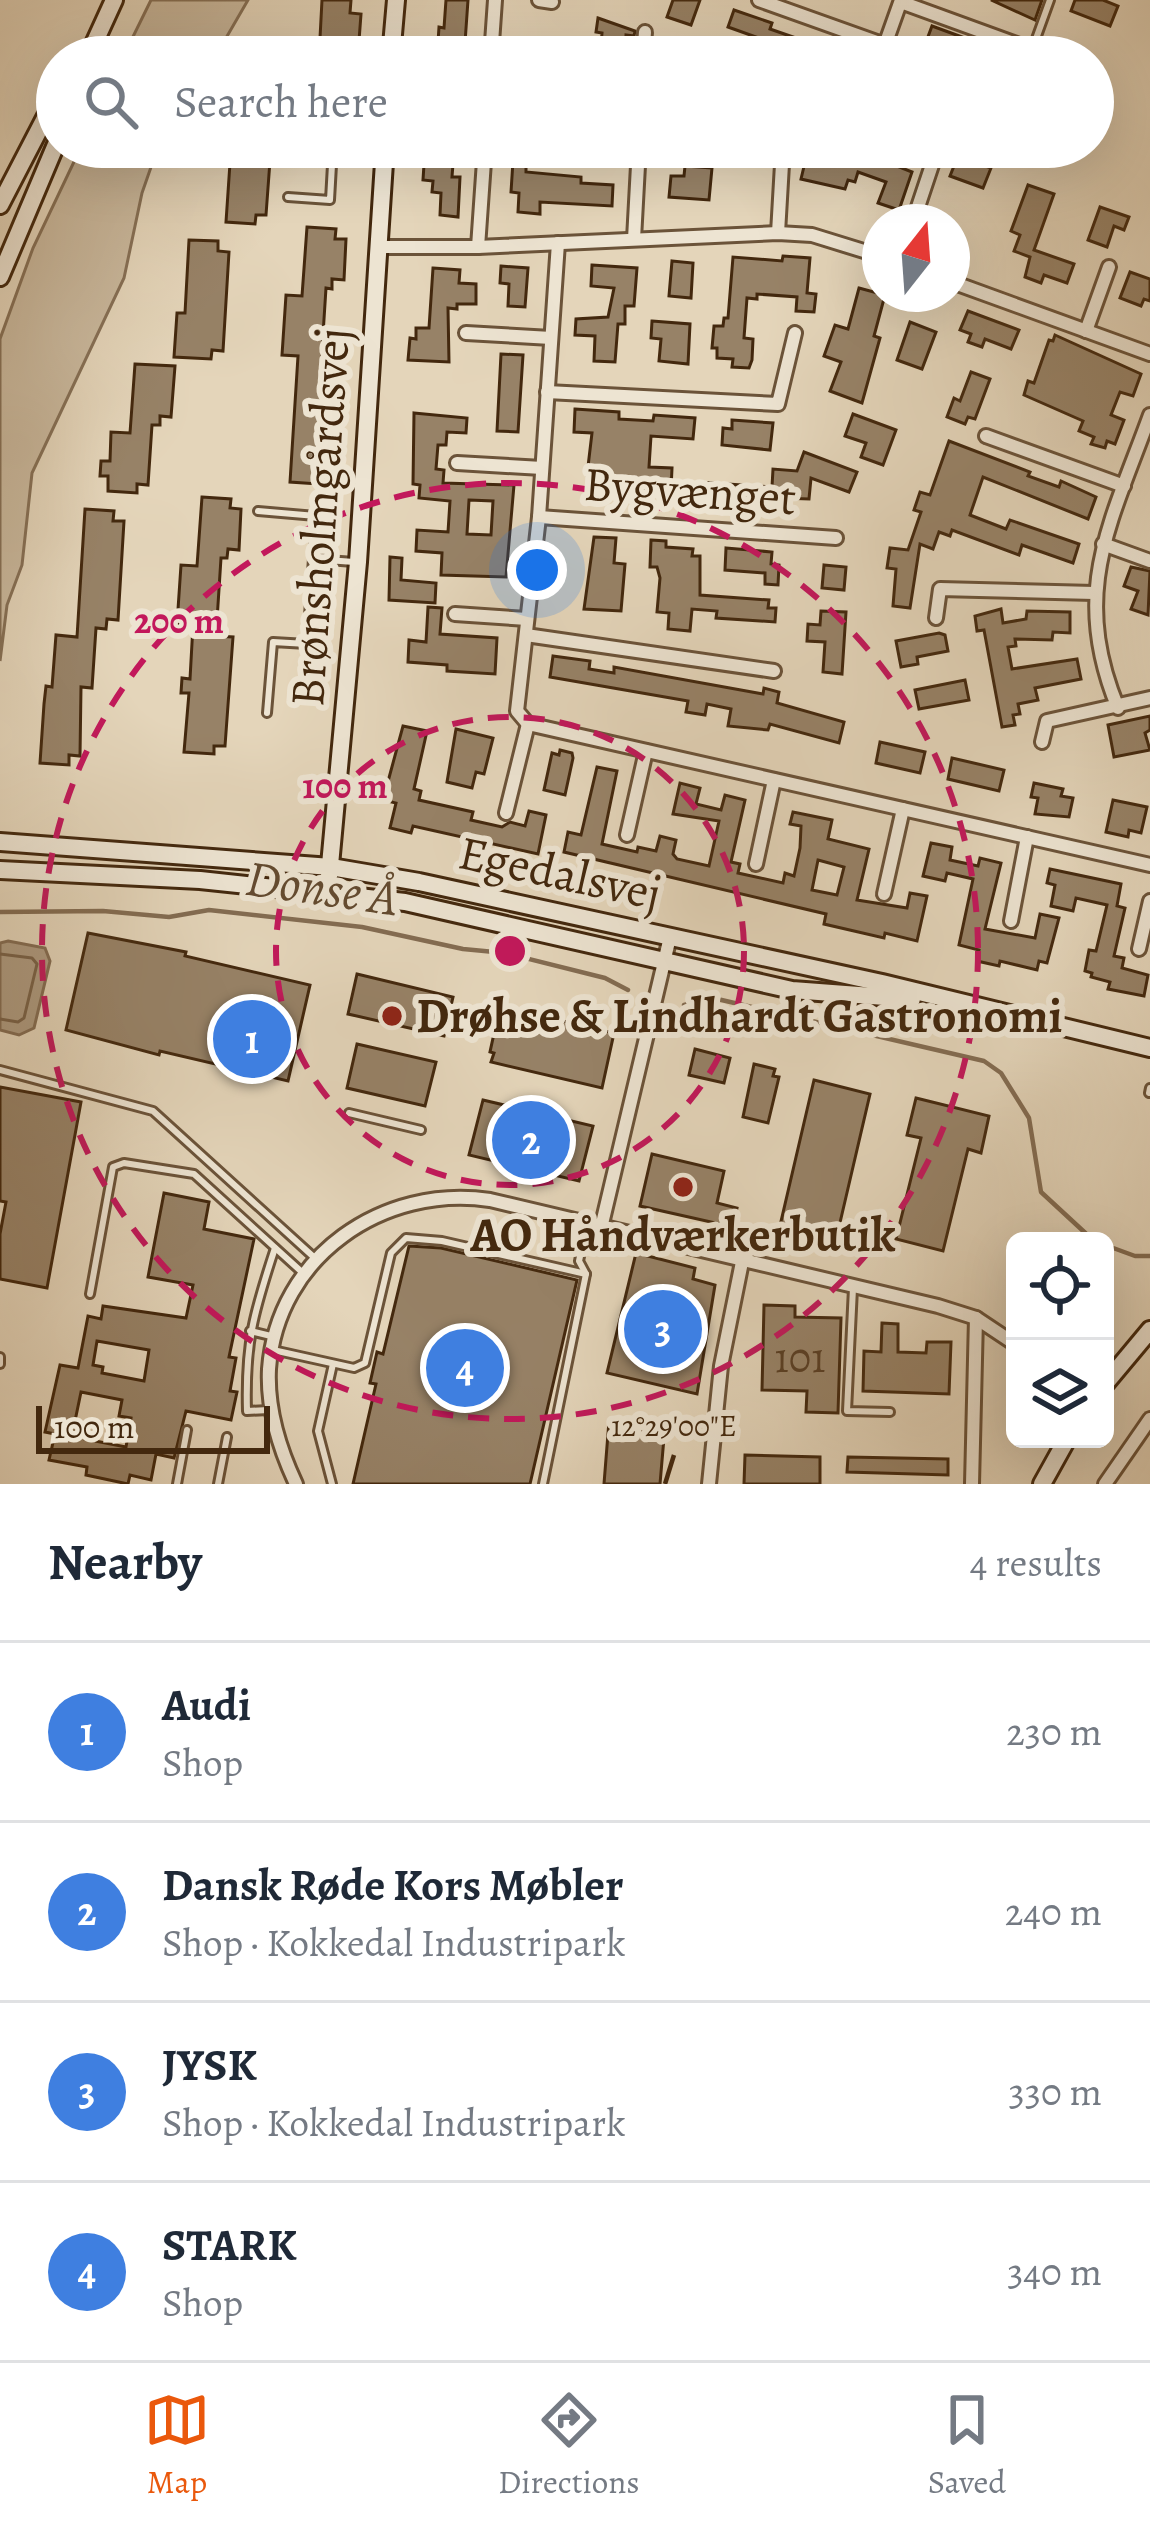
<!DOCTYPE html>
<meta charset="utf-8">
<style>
:root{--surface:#fff;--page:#f2f2f3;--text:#1f2937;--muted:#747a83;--line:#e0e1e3;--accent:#ea580c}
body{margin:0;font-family:Alegreya,serif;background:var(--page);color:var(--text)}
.controls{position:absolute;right:36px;bottom:36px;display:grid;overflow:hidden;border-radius:18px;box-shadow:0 12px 48px #0002}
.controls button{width:108px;height:108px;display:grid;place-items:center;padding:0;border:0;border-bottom:3px solid var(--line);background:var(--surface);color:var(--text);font:60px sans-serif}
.compass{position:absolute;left:862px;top:204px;width:108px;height:108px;border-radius:50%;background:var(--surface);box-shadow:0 12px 48px #0002;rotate:17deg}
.scale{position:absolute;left:36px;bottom:30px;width:234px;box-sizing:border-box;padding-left:12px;border:6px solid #43280e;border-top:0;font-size:33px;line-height:42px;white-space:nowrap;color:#43280e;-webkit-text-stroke:9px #ede4d2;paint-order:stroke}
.you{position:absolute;left:537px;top:570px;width:42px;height:42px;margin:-30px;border:9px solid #fff;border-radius:50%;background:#1a73e8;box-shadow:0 0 0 18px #1a73e833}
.badge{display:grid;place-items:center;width:78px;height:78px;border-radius:50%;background:var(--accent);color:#fff;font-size:39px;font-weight:700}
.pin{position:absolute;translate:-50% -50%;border:6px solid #fff;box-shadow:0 3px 12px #0006}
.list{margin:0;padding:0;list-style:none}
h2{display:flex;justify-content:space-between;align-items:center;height:156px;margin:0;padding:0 48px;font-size:51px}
h2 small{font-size:39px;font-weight:400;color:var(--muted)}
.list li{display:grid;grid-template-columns:78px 1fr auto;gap:36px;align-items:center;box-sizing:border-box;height:180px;padding:0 48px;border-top:3px solid var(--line)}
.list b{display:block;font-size:45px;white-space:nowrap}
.list p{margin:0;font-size:39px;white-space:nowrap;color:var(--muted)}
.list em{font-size:39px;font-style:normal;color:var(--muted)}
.icon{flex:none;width:66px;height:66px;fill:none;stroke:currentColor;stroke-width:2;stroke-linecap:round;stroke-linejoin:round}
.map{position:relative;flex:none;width:1150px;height:1484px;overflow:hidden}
.search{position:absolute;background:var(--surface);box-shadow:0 12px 48px #0002;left:36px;right:36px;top:36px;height:132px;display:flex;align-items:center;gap:30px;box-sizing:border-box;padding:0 42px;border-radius:66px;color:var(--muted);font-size:45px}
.sheet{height:876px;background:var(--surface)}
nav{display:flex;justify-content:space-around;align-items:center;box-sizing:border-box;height:168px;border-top:3px solid var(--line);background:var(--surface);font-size:33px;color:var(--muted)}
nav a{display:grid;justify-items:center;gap:6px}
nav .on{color:var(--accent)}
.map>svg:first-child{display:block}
.green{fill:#c9b89d;stroke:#867056;stroke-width:3}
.water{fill:#ad9a80;stroke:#836c52;stroke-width:3}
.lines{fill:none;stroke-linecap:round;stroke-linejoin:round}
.shore{stroke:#786147;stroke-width:3}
.stream{stroke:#836c52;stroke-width:4.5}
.building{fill:#978267;stroke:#43280e;stroke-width:3;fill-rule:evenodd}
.lane-casing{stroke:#6b5339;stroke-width:12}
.street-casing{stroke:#6b5339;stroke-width:18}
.secondary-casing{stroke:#43280e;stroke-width:22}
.lane{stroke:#ede4d2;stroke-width:6}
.street{stroke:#ede4d2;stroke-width:12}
.secondary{stroke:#ede4d2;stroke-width:16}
.ticks{fill:none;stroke:#43280e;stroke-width:4.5}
.ring{fill:none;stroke:#c2185b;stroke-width:6;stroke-dasharray:21 15}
.poi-dot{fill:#8f2418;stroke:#ede4d2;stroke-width:4.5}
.labels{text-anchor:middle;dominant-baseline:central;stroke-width:12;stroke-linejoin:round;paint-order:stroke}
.number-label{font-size:42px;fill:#583e24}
.street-label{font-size:48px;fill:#43280e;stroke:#ede4d2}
.poi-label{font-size:48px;font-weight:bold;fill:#43280e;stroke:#ede4d2;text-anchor:start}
.water-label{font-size:51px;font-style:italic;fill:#634a30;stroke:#ede4d2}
.ticks-label{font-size:30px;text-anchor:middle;fill:#43280e;stroke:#ede4d2;stroke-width:12;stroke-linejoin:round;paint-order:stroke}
.centre{fill:#c2185b;stroke:#ede4d2;stroke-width:6}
.ring-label{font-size:36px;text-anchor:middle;font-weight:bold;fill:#c2185b;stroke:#ede4d2;stroke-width:12;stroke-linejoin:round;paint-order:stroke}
</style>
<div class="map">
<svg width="1150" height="1484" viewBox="0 0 1150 1484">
<rect width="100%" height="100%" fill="#e4d5ba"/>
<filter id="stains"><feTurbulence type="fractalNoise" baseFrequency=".00167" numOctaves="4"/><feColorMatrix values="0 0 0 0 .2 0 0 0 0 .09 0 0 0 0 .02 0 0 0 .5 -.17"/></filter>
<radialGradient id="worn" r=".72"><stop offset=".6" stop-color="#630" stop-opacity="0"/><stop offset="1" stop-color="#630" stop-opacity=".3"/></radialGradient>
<g class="green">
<polygon points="151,0 248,0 215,57 123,57"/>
<polygon points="81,147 158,147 142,193 124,278 32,473 22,565 7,605 0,661 0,339 33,248"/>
</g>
<polygon class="water" points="8,941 45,948 50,961 34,1028 19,1035 0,1030 0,943"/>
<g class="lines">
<polyline class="shore" points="0,954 32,958 37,964 24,1018 18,1022 0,1019"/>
<g class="stream">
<polyline points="0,912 103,911 169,917 209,910 362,927 463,949 505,953 605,978 628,990"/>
<polyline points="684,1005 713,998 984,1061 1001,1073 1029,1118 1041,1192 1094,1241"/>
<polyline points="1105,1245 1135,1256 1150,1256"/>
</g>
</g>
<g class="building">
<polygon points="322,0 351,0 350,13 361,14 358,54 319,57"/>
<polygon points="446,0 468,0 464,57 437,57 439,27 444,28"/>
<polygon points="673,0 700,0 691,25 667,17"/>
<polygon points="991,0 1042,0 1035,20"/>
<polygon points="1075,0 1103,0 1118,6 1110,26 1071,11"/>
<polygon points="734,10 772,23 770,29 793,37 786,55 768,48 770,42 728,27"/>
<polygon points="598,18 635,31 634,36 626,35 625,57 600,57 602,33 596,32"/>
<polygon points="932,26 981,44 1008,57 942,57 923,50"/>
<polygon points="258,147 271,147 266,215 256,215 255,224 226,222 230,163 257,165"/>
<polygon points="425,149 454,151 452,177 460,177 458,217 440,215 441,193 432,192 433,181 423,180"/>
<polygon points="884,150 903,157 899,167 912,172 899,210 878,203 886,182 858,172 855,182 848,180 845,189 801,179 806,158 840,166 840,157 879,166"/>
<polygon points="958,156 991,168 983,188 950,176"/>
<polygon points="513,161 526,162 526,172 581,177 581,183 613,185 612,206 540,202 540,214 518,212 519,193 511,192"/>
<polygon points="685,166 712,168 709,200 669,197 671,176 684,176"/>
<polygon points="1028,185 1054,194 1034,250 1074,264 1067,283 1044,275 1041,283 1025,277 1030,257 1014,251 1020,235 1011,231"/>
<polygon points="1100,207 1129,217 1124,230 1114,226 1107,247 1088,240"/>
<polygon points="307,227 336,229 335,239 346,239 344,280 332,279 332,289 326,288 321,366 326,367 326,376 336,377 330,476 319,475 318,484 290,482 298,356 282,355 286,295 302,296"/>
<polygon points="189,240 218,241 218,251 229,252 223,351 212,350 211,359 174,357 177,313 185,313"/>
<polygon points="783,256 810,258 807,293 816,294 814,312 796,311 797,297 757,294 757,299 747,298 744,338 753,339 752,360 749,368 732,367 733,359 717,358 717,348 712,348 714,326 723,326 724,318 728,318 733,257 782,261"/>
<polygon points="672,261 693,263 691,298 669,296"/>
<polygon points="592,265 637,268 634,306 625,306 625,324 618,324 615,362 594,361 595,336 575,335 576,319 608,317 614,288 591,286"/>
<polygon points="501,266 528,268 525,307 508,306 509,284 500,283"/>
<polygon points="433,268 460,270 459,283 476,284 476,304 457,304 457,309 448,308 449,362 408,360 410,338 416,339 416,328 429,328"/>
<polygon points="1130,272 1150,279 1150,301 1144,299 1141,306 1120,298"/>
<polygon points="859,288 885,295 874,336 880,338 862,403 830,391 841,362 824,356 835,325 848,329"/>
<polygon points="968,311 1019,330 1011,349 985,339 982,347 968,342 971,334 960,330"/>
<polygon points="652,321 690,324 688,364 659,361 661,339 651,338"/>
<polygon points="910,322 936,332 922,369 897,360"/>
<polygon points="1055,335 1141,374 1133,396 1120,392 1111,415 1124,420 1115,444 1107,441 1105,448 1091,444 1094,437 1079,431 1083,421 1024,395 1028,381 1034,383 1049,340 1053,341"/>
<polygon points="501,354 523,355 518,432 497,431"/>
<polygon points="135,364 175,366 171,417 160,416 160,425 152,425 148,485 137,484 137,493 108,491 108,476 100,476 101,461 110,461 111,432 130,433"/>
<polygon points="971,372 990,379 975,419 968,417 965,424 947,417 954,398 960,401"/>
<polygon points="575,409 619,412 619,419 653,421 654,415 695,418 693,439 651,436 649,467 672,468 671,490 622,487 622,497 599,495 601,475 587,475 592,433 574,432"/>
<path d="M 414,413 L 467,418 L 466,433 L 447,432 L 446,445 L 438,445 L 436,469 L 444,470 L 443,483 L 514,485 L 506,577 L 441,575 L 442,553 L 416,551 L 417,530 L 448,532 L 450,501 L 419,498 L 420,485 L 413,484 ZM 469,500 L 493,501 L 491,535 L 467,534 Z"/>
<polygon points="853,414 896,430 883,465 861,457 866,443 845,436"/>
<polygon points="732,420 773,423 770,450 722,445 723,428 732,429"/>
<polygon points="949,441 1030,472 1028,476 1059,487 1061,481 1096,497 1088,519 983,477 970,515 1006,529 1010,520 1079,544 1073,563 1022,545 1019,555 952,530 950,536 939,532 933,549 920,544 910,608 893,606 896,569 887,568 890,548 908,550 921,512 914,510 920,492 930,495"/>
<polygon points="804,452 857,472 849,492 811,478 809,499 781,498 781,508 699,501 700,482 772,487 773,469 797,471"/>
<polygon points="202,497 231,499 230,508 241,509 239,550 228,549 227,558 221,558 216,636 233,637 225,746 214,746 214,754 184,752 189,693 181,693 182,678 190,679 193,625 177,624 181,565 197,566"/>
<polygon points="85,509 114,511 113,521 124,521 118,620 107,619 106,629 96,628 92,688 81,687 80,756 69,755 69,765 40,763 44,704 46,686 52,687 56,635 77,637"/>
<polygon points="594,537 616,538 614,563 625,564 621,611 584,609"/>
<polygon points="651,540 666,541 666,547 693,549 692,556 700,556 700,595 769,600 768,608 776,608 775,622 716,618 717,611 692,609 690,631 668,629 669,613 657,612 660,578 657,567 650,567"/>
<polygon points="726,548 772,552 771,564 779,565 778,585 765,584 765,573 725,570"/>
<polygon points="390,557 402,558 401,580 436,583 435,603 389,600"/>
<polygon points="824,565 846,567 844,590 822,588"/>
<polygon points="1131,567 1150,571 1148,615 1131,609 1138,591 1124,586"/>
<polygon points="428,607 442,608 440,634 497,638 495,674 447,671 447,665 408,662 409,640 426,642"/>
<polygon points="1001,609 1003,623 1026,619 1027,611 1070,612 1070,633 1053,632 1052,640 1015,639 1016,646 1008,647 1012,669 1077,659 1081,679 1035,688 1038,700 1018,704 1020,714 1013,715 1015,725 1002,727 984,630 977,631 975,616"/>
<polygon points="821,611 846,612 842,674 823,672 825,642 807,641 808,624 820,625"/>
<polygon points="939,633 945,635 948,651 917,657 918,664 901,667 896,641"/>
<polygon points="553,656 590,661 589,669 614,673 614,667 763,694 764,688 779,692 777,703 844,722 839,743 770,724 768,730 728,726 731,709 707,704 705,715 686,712 688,701 550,677"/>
<polygon points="965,680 969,700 919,709 915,690"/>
<polygon points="1150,716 1150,730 1145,733 1150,750 1114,757 1108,725"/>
<polygon points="403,726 427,731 414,789 421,791 419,800 473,812 471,820 502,827 510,822 525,826 529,811 546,815 538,854 413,826 411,833 390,828 396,803 383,800"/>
<polygon points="456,729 493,738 484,774 476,772 472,788 447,782"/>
<polygon points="880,742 925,752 920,773 876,763"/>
<polygon points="560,750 572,753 573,758 565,795 544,790 552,753 559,755"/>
<polygon points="952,758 1004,770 999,791 948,779"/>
<path d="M 597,767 L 617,771 L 602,844 L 637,852 L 638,847 L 656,851 L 660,836 L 676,840 L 673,854 L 677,859 L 709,866 L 719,821 L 673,814 L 680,783 L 700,788 L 696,804 L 721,810 L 725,795 L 745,800 L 731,862 L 740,864 L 738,873 L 783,883 L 785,873 L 794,876 L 800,848 L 801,826 L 790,824 L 793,812 L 832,820 L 828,839 L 869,849 L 857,900 L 907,908 L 910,893 L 927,896 L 917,941 L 885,933 L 884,938 L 824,924 L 826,914 L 564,852 L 568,832 L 581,835 ZM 818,860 L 844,867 L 837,895 L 812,890 Z"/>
<polygon points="1034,783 1063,789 1061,796 1073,798 1069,817 1035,814 1038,798 1031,797"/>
<polygon points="1113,800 1147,807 1141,833 1129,830 1128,837 1106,832"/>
<polygon points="931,843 952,847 950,860 978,866 980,858 1001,863 985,929 1035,938 1040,914 1059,918 1047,963 1039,961 1037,970 1000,961 999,966 977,961 979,950 959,945 973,879 947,873 945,881 923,876"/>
<polygon points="1050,869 1121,884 1117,906 1125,908 1114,956 1124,958 1122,968 1148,975 1144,996 1108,989 1110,982 1091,977 1092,973 1085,971 1089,950 1096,951 1107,905 1076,898 1073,911 1051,906 1055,885 1047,883"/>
<polygon points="88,933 186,952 185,956 310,985 288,1081 160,1051 159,1055 66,1030"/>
<polygon points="357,974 453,997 444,1036 348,1014"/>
<polygon points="500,1006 614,1033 602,1088 491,1062 494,1053 490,1052"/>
<polygon points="357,1044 436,1062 425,1106 347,1088"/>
<polygon points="695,1049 730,1058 724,1083 689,1075"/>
<polygon points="754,1064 775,1069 773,1076 779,1077 768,1123 743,1117"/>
<polygon points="814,1080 870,1094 835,1244 779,1230"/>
<polygon points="0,1087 81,1102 47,1288 0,1279 0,1234 6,1202 0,1201"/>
<polygon points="916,1098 989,1116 981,1153 968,1149 943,1251 896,1239 921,1138 907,1135"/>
<polygon points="483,1100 593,1126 579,1181 469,1155"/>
<polygon points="652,1154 724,1171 717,1203 737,1208 733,1227 640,1206"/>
<path d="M 164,1193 L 209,1202 L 204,1229 L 254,1239 L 229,1357 L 236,1358 L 230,1391 L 237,1392 L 231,1420 L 186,1411 L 174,1458 L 156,1454 L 151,1480 L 130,1475 L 128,1484 L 86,1475 L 87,1467 L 49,1460 L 55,1434 L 45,1432 L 60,1365 L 78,1368 L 88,1316 L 101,1319 L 103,1306 L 186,1318 L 193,1285 L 148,1277 ZM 97,1341 L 149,1350 L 144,1381 L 102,1373 L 103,1367 L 93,1365 ZM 81,1392 L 122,1400 L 119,1416 L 131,1418 L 126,1447 L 85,1439 L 88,1423 L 75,1421 Z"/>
<polygon points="409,1246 441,1248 577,1280 530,1484 353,1484 376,1384 370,1383 377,1352 383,1354"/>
<polygon points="636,1253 695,1268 693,1279 715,1285 697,1394 607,1373"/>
<polygon points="764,1305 795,1306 795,1317 841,1318 838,1413 806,1412 807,1391 762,1390"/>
<polygon points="882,1323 898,1324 898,1352 926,1353 927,1342 951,1342 949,1394 863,1391 864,1351 881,1352"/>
<polygon points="609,1421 665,1426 660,1484 604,1484"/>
<polygon points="745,1455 820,1457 820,1484 744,1484"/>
<polygon points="848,1457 948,1459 948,1475 847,1472"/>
</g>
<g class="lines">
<defs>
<g id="lane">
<polyline points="1033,47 1050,0"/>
<polyline points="288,197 330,200 333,147"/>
<polyline points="258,511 316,516 307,644 273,642 267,713"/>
<polyline points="314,559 354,562"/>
<polyline points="0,1070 153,1111 317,1260"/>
<polyline points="1149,1093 1150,1088"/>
<polyline points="349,1113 421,1130"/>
<polyline points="853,1288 847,1411 890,1412"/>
<polyline points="90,1294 113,1167 124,1163 194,1174 304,1274"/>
<polyline points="250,1331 275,1337"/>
<polyline points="273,1350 354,1368 365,1363 391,1253 406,1238 442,1241 586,1274"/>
<polyline points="0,1357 0,1364"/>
<path d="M 269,1410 L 247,1411 C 245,1342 254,1312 275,1248"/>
<polyline points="177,1484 187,1430"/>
<polyline points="218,1484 227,1437"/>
<polyline points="332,1484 318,1431 333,1364"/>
<polyline points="543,1484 586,1274 579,1261 587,1224"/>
</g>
<g id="street">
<polyline points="539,0 552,2"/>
<polyline points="759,0 885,45 901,0"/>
<polyline points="901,2 1052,57"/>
<polyline points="491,57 495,0"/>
<polyline points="643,57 645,32"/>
<polyline points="1093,72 1094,72"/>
<polyline points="913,222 938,147"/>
<polyline points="778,233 783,147"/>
<polyline points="634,239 639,147"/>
<polyline points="558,243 539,517 517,711 528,724 1150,865"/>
<polyline points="379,247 478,247 778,233 812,235 880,256"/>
<polyline points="478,247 485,147"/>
<polyline points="952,282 1150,354"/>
<polyline points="1086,331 1109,267"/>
<polyline points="466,333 551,338"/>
<polyline points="547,392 778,404 795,333"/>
<polyline points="986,436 1124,486"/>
<polyline points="457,463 542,468"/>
<polyline points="539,517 836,538"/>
<polyline points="1103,544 1150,561"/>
<polyline points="455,614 527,619"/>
<polyline points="936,618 940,589 1094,593"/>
<polyline points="526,635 774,671"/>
<path d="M 1118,708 C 1070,592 1110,525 1150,415"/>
<polyline points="1042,742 1047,721 1150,698"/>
<polyline points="506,813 528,724"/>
<polyline points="627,835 646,751"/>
<polyline points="756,864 774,780"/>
<polyline points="884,894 903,809"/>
<polyline points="1011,921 1027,837"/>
<polyline points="1139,949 1150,901"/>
<polyline points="601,1228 670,937"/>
<path d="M 296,1484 C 279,1448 267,1409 269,1369 C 277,1256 384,1184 490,1200 L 938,1306 L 976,1318 L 1015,1344"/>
<polyline points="709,1484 721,1366 742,1262"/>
<polyline points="972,1484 976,1318"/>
<polyline points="1105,1484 1150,1419"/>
</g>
<g id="secondary">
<polyline points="88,57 114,0"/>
<polyline points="391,57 396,0"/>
<polyline points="0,205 57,95"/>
<polyline points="0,277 57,142"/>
<polyline points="0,842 331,867 419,882 882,983 1150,1048"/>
<polyline points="0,870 200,880 405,902 792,990 912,999"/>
<polyline points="329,876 358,562 385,147"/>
<polyline points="1105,1384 1150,1330"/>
<polyline points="1042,1484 1067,1439"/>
</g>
</defs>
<use href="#lane" class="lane-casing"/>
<use href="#street" class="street-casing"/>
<use href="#secondary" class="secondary-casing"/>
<use href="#lane" class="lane"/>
<use href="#street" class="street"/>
<use href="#secondary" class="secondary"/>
</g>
<path class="ticks" d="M 665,1484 L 674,1455"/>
<g class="ring">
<circle cx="510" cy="951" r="234"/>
<circle cx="510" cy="951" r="468"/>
</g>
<g class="poi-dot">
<circle cx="392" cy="1016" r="12"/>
<circle cx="683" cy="1187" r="12"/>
</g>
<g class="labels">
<g class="number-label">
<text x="800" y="1357">101</text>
</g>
<g class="street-label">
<text transform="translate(690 491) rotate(4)">Bygvænget</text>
<text transform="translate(320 517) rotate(-86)">Brønsholmgårdsvej</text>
<text transform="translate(560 873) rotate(12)">Egedalsvej</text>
</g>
<g class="poi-label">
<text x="416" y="1016">Drøhse &amp; Lindhardt Gastronomi</text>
<text x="683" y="1235" text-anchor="middle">AO Håndværkerbutik</text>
</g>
<g class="water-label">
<text transform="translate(322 888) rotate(8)">Donse Å</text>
</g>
</g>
<g class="ticks-label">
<text x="674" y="1436">12°29'00"E</text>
</g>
<circle cx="510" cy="951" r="18" class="centre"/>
<g class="ring-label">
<text x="179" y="633">200 m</text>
<text x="345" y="798">100 m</text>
</g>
<rect width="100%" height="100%" filter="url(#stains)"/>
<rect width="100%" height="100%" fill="url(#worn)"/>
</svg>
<div class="controls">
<button><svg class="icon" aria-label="locate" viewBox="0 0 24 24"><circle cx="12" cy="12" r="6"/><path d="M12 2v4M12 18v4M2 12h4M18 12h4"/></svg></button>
<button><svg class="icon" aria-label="layers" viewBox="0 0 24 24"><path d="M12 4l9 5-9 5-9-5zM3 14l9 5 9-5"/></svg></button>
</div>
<svg class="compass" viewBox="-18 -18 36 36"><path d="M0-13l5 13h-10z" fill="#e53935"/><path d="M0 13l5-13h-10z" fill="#747a83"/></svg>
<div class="scale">100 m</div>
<div class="you"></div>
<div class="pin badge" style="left:252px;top:1039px;background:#3f7fe0">1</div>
<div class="pin badge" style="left:531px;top:1140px;background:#3f7fe0">2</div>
<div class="pin badge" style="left:663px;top:1329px;background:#3f7fe0">3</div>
<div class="pin badge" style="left:465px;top:1368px;background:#3f7fe0">4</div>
<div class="search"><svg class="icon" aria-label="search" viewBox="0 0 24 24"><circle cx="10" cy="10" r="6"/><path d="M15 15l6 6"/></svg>Search here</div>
</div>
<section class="sheet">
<h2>Nearby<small>4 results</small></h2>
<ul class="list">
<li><span class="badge" style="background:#3f7fe0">1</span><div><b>Audi</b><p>Shop</p></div><em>230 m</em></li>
<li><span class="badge" style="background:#3f7fe0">2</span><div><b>Dansk Røde Kors Møbler</b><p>Shop · Kokkedal Industripark</p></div><em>240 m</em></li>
<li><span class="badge" style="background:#3f7fe0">3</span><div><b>JYSK</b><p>Shop · Kokkedal Industripark</p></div><em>330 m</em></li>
<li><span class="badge" style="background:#3f7fe0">4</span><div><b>STARK</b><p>Shop</p></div><em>340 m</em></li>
</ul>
</section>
<nav>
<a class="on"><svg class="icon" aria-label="map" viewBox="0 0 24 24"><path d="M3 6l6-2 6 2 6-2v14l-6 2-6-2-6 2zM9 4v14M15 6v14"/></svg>Map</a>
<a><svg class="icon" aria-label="directions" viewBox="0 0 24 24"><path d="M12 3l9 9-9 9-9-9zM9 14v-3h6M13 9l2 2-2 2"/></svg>Directions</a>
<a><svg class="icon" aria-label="saved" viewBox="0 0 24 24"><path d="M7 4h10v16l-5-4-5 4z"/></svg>Saved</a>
</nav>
